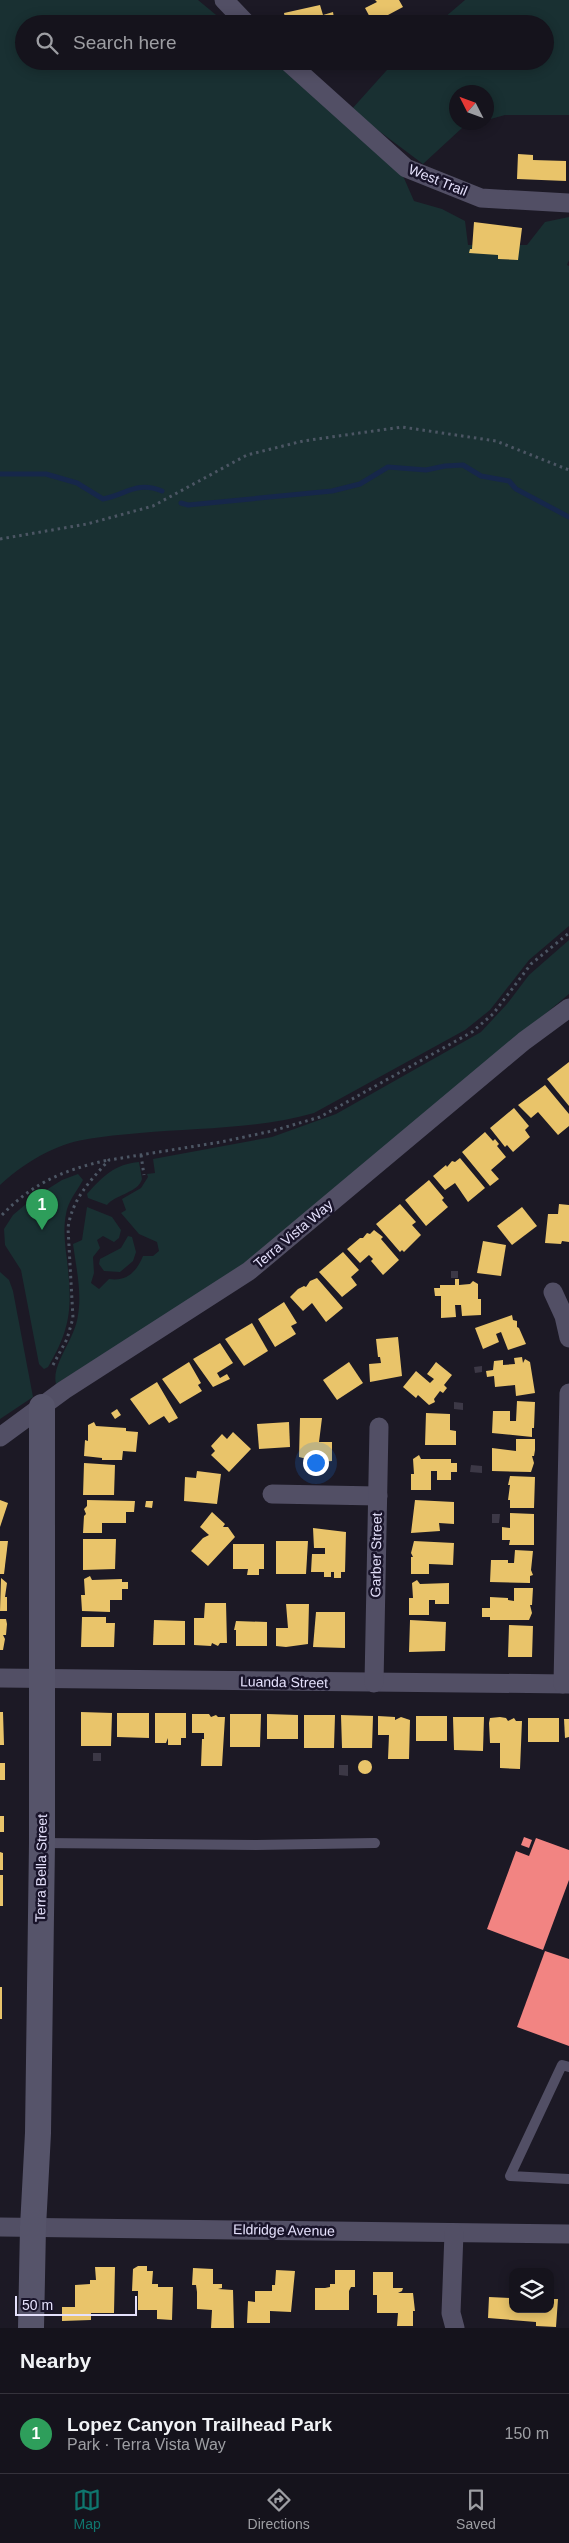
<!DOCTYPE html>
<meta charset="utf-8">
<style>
:root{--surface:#15131c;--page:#222029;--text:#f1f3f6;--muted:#9d9ea3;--line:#34323b;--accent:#0f766e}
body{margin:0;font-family:Arial,sans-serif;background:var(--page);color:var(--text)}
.controls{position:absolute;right:15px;bottom:15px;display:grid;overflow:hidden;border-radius:10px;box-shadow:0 2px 12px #0003}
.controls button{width:45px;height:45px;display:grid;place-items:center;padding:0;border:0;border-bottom:1px solid var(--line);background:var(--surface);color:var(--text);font:25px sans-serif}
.compass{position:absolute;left:449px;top:85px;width:45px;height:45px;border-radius:50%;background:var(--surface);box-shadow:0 2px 12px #0003;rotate:312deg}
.scale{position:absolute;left:15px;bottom:12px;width:122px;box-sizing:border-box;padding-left:5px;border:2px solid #e5e1fc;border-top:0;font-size:14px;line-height:18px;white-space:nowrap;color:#e5e1fc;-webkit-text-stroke:4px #19142a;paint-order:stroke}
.you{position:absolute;left:315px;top:1462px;width:18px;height:18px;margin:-12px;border:4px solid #fff;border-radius:50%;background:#1a73e8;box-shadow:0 0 0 8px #1a73e833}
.badge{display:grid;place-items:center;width:32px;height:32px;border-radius:50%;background:var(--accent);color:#fff;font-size:16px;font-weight:700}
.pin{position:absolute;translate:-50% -41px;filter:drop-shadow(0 1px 2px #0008)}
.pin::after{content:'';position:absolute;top:26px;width:18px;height:15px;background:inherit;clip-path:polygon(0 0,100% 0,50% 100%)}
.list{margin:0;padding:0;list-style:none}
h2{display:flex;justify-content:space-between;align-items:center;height:65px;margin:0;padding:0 20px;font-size:21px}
h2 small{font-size:16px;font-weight:400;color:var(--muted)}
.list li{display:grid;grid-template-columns:32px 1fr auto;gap:15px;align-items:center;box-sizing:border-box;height:80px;padding:0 20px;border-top:1px solid var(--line)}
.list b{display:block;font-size:19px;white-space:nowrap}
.list p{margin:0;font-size:16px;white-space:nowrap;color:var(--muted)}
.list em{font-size:16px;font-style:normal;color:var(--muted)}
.icon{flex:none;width:28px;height:28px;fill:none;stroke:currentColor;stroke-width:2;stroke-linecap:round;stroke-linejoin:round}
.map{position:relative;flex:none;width:569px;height:2328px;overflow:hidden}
.search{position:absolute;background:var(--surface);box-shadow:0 2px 12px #0003;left:15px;right:15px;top:15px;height:55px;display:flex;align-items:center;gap:12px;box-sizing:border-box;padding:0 18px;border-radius:28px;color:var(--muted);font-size:19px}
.sheet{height:145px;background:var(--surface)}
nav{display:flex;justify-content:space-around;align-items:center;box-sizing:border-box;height:70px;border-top:1px solid var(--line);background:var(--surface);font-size:14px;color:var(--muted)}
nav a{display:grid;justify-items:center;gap:2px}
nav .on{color:var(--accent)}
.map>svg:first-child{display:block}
.green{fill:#193032}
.homes{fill:#e9c46a}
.health{fill:#f28482}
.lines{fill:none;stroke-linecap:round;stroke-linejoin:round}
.stream{stroke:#16274a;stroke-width:5}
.building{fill:#3c3846}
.path{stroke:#4c5664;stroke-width:3;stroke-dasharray:2.5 4;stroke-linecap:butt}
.lane{stroke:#524f65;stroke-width:10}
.street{stroke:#524f65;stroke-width:19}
.secondary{stroke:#56546a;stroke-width:26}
.labels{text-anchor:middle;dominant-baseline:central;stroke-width:5;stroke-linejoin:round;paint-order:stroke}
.street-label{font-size:14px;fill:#e5e1fc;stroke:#19142a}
</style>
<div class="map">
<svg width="569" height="2328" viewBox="0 0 569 2328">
<rect width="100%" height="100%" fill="#1c1925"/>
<g class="green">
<path d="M 0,0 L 198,0 L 227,24 L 24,24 L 24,61 L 273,61 L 400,169 L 414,201 L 442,209 L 465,221 L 468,245 L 527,245 L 545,222 L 569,217 L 569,260 L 567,265 L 569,266 L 569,926 L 529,960 L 490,1010 L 465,1030 L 314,1113 C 259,1129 197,1128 140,1133 C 112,1136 80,1137 54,1149 C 35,1157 15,1171 0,1185 Z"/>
<polygon points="465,0 569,0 569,115 505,115 487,120 486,92 456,92 456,122 480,123 462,128 423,164 351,110 395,61 545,61 545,24 437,24"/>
<path d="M 569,940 L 569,994 L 272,1243 L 229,1275 L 56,1384 C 51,1364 75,1340 78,1315 C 82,1292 76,1267 73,1244 L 82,1240 L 87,1207 L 112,1217 L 121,1230 L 119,1238 L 114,1242 L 103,1236 L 97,1240 L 100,1248 L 93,1257 L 94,1273 L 91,1283 L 99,1289 L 109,1279 C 127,1282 137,1271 143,1256 L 153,1256 L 159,1251 L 157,1242 L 139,1234 L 121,1213 L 126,1210 L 122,1199 L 141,1188 L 148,1177 L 147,1174 L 155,1173 L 153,1159 L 272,1137 L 336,1114 L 481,1032 L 507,1004 L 529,975 Z"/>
<path d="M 139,1162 L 142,1179 C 138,1193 116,1194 107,1205 L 88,1198 L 87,1194 C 103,1176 115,1164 139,1162 Z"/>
<path d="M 78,1174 L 83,1180 C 77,1191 68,1201 66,1214 C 63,1229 65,1245 67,1260 C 72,1305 72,1327 48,1367 L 44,1369 L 39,1364 L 21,1270 L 5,1245 L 4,1229 L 13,1215 L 32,1199 L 62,1180 Z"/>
<polygon points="128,1236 132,1237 136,1252 133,1261 120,1272 104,1271 99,1264 100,1259 121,1248"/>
<polygon points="0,1272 9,1280 13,1291 33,1397 0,1419"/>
</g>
<g class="homes">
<polygon points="375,0 399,0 403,7 373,23 365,8 377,2"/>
<polygon points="320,5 323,15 333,12 335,24 286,24 284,13"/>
<polygon points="518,154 533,155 533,160 566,161 566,181 517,179"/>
<polygon points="474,222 522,228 518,260 498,259 498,255 469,253 470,249 472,249"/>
<polygon points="569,1062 569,1106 547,1079"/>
<polygon points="545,1085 569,1114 569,1126 558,1135 538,1112 531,1118 518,1105"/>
<polygon points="514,1108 529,1126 525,1130 530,1137 513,1152 507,1145 505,1147 490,1128"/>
<polygon points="485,1132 493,1141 495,1139 499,1144 497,1146 506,1157 491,1170 499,1179 490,1186 462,1152"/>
<polygon points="460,1158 485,1188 468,1202 455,1183 445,1190 433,1176 446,1165 447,1167 452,1161 455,1162"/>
<polygon points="429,1180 444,1198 442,1200 448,1207 426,1226 405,1200"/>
<polygon points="400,1204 416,1222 412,1225 421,1235 404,1252 402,1250 400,1252 376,1224"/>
<polygon points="559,1204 569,1205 569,1242 562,1241 561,1244 545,1243 548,1214 558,1214"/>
<polygon points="522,1207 537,1226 512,1245 497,1226"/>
<polygon points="374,1230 383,1237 381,1239 399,1260 383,1275 371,1261 373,1259 369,1255 360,1263 347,1249 360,1238 363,1238 367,1233 370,1234"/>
<polygon points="483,1241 506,1245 501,1276 477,1273"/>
<polygon points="343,1252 359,1270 351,1277 357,1285 342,1297 319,1272"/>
<polygon points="317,1278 343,1308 326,1322 312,1303 303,1311 290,1297 298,1289 304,1286 306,1287 310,1281"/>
<polygon points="455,1279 459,1279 459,1285 470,1284 473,1281 478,1284 478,1299 481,1299 481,1315 462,1316 461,1305 455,1305 456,1317 441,1318 441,1296 435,1296 434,1288 440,1288 440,1285 455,1285"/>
<polygon points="284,1302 297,1323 291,1326 296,1334 275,1347 258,1319"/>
<polygon points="512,1315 513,1320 517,1321 517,1327 519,1328 526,1344 508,1350 501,1332 496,1334 499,1342 483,1349 475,1328"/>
<polygon points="252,1323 268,1351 244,1366 225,1339"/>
<polygon points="398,1337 402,1376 370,1382 369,1364 381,1363 380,1357 378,1357 376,1339"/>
<polygon points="220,1343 233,1363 217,1373 220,1378 227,1374 230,1379 213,1387 193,1359"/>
<polygon points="522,1357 523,1363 525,1359 530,1362 535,1393 516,1396 515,1385 495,1387 494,1376 487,1377 486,1371 493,1370 494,1361 503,1360 503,1365 515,1364 514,1358"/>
<polygon points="189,1362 201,1383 198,1385 202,1391 180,1404 162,1379"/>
<polygon points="349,1362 363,1383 337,1400 323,1380"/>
<polygon points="436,1362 452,1375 444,1385 447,1388 443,1393 440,1391 434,1399 435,1402 429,1405 418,1395 416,1398 403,1387 416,1371 430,1383 434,1379 427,1374"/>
<polygon points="157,1382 178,1418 169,1423 164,1416 149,1425 130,1399"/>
<polygon points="517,1401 535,1402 534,1428 532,1428 532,1437 492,1433 493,1411 510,1411 510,1421 516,1421"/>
<polygon points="117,1409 121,1415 115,1419 111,1413"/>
<polygon points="426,1413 450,1414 450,1430 456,1431 456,1445 425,1445"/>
<polygon points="300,1418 322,1418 319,1442 332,1442 332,1461 321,1462 314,1460 313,1457 311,1460 299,1457"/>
<polygon points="94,1422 96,1426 126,1428 126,1431 138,1432 136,1452 123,1451 122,1460 102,1460 102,1458 84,1456 85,1440 88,1441 88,1425"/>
<polygon points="289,1422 290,1447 259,1449 257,1424"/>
<polygon points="233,1432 251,1449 229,1472 211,1455 215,1451 211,1446 222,1434 227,1439"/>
<polygon points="516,1439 535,1439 535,1450 534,1456 532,1456 534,1463 531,1472 492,1471 492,1448 516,1451"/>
<polygon points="419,1455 421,1459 451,1459 451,1463 457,1463 457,1472 451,1472 451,1480 437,1480 437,1471 431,1471 431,1490 411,1490 411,1474 414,1474 413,1459"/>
<polygon points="84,1463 115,1465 114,1495 83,1495"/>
<polygon points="197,1471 221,1474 217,1504 184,1501 185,1477 196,1478"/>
<polygon points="510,1476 535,1477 534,1508 510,1508 510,1500 508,1500 510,1485 508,1485"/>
<polygon points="0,1500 8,1503 0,1527"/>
<polygon points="87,1500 135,1501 134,1512 126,1512 126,1523 102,1523 102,1533 83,1533 84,1516 86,1514 84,1509 87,1506"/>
<polygon points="415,1500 454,1502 454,1524 439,1523 440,1531 411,1533"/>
<polygon points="146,1501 153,1501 152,1508 145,1507"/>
<polygon points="212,1512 225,1524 223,1527 228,1527 235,1537 208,1566 191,1551 203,1538 209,1535 200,1527"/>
<polygon points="510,1513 534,1514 534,1545 509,1545 510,1540 502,1540 502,1527 510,1528"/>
<polygon points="313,1528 346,1532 345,1572 341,1572 341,1578 334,1578 334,1572 331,1572 331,1577 324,1577 324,1572 311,1572 312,1554 325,1554 325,1548 314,1548"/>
<polygon points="83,1539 116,1539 115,1569 83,1570"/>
<polygon points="0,1541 8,1541 4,1574 0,1574"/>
<polygon points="276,1541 308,1541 306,1574 276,1574"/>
<polygon points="414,1541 454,1543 453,1565 429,1564 429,1574 411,1574 411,1557 413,1557 411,1553"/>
<polygon points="233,1544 264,1544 264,1569 259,1569 259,1575 247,1575 248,1569 233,1569"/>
<polygon points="515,1550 533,1551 531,1570 533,1575 530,1576 530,1583 490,1582 491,1560 508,1560 508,1563 514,1563"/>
<polygon points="90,1576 92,1580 122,1579 122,1582 128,1582 128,1589 122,1589 122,1600 110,1600 110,1612 82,1611 81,1595 85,1595 84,1579"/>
<polygon points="1,1578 7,1583 5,1597 7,1597 7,1611 0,1611"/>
<polygon points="417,1580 420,1584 449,1583 449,1604 435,1604 435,1600 429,1600 429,1615 409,1615 409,1598 413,1598 412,1583"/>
<polygon points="514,1588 533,1588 532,1605 530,1605 532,1613 529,1620 490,1620 490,1617 482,1617 482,1608 490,1608 490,1597 508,1598 508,1600 514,1601"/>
<polygon points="205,1603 226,1603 227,1643 220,1643 218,1646 212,1643 211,1646 194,1645 194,1618 204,1618"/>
<polygon points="286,1604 309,1604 308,1644 286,1647 276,1646 276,1628 288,1628"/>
<polygon points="316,1612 345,1612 345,1648 313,1647"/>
<polygon points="82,1617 106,1617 106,1623 115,1623 114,1647 81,1647"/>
<polygon points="0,1619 6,1619 7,1624 6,1635 3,1635 5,1639 3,1650 0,1650"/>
<polygon points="154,1620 185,1621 185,1645 153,1645"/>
<polygon points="410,1620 446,1622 445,1651 409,1652"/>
<polygon points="236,1621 267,1622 267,1646 236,1646 236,1630 234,1630"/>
<polygon points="509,1625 533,1626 532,1657 508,1657"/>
<polygon points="0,1712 3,1712 4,1745 0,1745"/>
<polygon points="81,1712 112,1713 111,1746 81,1746"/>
<polygon points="117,1713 149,1713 149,1738 117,1737"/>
<polygon points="155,1713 186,1713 186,1738 181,1738 181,1745 168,1745 168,1738 166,1743 155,1743"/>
<polygon points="192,1714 209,1714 211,1717 216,1715 218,1717 225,1717 222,1766 201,1766 202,1739 204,1739 204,1733 192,1733"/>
<polygon points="230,1714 261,1714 260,1747 230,1747"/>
<polygon points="267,1714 298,1715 298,1739 267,1739"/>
<polygon points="304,1715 335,1715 334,1748 304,1748"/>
<polygon points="341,1715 373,1716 372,1748 342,1748"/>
<polygon points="378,1716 395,1717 395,1720 401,1717 410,1720 409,1759 388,1759 389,1735 378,1735"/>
<rect x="416" y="1716" width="31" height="25"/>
<polygon points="453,1717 484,1717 483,1751 454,1750"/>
<polygon points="500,1717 506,1718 508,1721 514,1718 516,1721 522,1721 520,1769 500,1768 500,1743 490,1743 489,1723 490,1718"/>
<rect x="528" y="1718" width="31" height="24"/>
<polygon points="564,1719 569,1719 569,1737 565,1738"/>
<circle cx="365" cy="1767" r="7"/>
<rect x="0" y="1763" width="5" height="17"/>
<rect x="0" y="1816" width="4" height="16"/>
<polygon points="0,1852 3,1853 3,1870 0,1870"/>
<rect x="0" y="1875" width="3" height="31"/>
<rect x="0" y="1987" width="2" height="32"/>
<polygon points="138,2266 147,2266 147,2271 153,2271 152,2284 158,2284 158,2287 173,2287 172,2320 157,2319 157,2310 138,2310 138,2291 132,2291 133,2269"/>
<polygon points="95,2267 115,2267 114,2313 91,2313 91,2320 62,2321 62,2307 75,2307 75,2285 90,2284 90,2280 96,2280"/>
<polygon points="193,2268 213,2269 213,2284 222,2284 222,2288 218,2289 233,2290 234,2328 211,2328 212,2310 197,2309 197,2292 196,2285 192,2285"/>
<polygon points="276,2270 295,2271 291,2312 270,2311 270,2323 247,2323 248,2301 255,2302 255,2291 272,2291 272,2285 275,2285"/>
<polygon points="335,2270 355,2270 355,2287 351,2287 349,2291 349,2310 315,2310 315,2288 325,2288 330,2287 330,2284 335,2284"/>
<polygon points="373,2272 393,2272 393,2288 403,2288 402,2291 398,2293 413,2293 415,2311 413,2311 413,2326 397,2326 398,2313 377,2313 377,2295 373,2295"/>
<polygon points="489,2297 513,2298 513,2309 550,2309 550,2299 558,2299 556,2327 536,2326 536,2322 488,2318"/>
</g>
<g class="health">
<polygon points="524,1837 532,1840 529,1848 521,1845"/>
<polygon points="536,1838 569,1850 569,1880 543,1950 487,1929 516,1851 529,1856"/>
<polygon points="545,1951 569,1959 569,2046 517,2027"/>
</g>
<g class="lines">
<g class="stream">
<path d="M 0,474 L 46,474 L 77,483 L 103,499 C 127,494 137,481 162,491"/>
<polyline points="181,503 188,505 332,491 360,484 388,467 426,470 445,466 463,465 481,476 509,481 516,489 569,517"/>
</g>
</g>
<g class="building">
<rect x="451" y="1271" width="7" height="7"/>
<polygon points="482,1366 482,1372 475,1373 474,1367"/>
<polygon points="454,1402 463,1403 463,1410 454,1409"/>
<polygon points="471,1465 482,1466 482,1473 470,1472"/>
<polygon points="492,1514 500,1514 499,1523 492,1523"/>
<rect x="93" y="1753" width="8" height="8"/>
<polygon points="339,1765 348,1765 348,1776 339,1775"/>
</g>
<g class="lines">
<g class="path">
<polyline points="0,539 87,524 153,506 247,455 303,441 402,427 496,441 569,470"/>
<polyline points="141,1155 144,1175"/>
<path d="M 2,1215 C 34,1182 64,1170 108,1160"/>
<path d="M 53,1365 L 67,1339 L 73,1318 L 68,1228 C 72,1199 90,1181 109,1160 L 221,1142 L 272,1131 L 320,1117 L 472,1032 L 493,1014 L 531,964 L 569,933"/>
</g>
<g class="lane">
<polyline points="43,1843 256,1845 375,1843"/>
<polyline points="569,2067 562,2065 510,2176 569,2179"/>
</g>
<g class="street">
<polyline points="224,0 247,24"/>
<polyline points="287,61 406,168 481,198 569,203"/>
<polyline points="553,1292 564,1316 569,1338"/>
<polyline points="0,1437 64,1390 249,1271 524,1041 569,1008"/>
<polyline points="272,1494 378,1496"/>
<polyline points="0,1678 569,1684"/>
<polyline points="374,1683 379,1427"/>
<polyline points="563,1684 569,1393"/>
<polyline points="0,2227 569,2234"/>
<polyline points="454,2233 451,2313 455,2328"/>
</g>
<polyline class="secondary" points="31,2328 33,2227 38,2133 42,1843 42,1407"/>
</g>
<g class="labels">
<g class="street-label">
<text transform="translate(438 180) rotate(22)">West Trail</text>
<text transform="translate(293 1234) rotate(-40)">Terra Vista Way</text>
<text transform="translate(376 1555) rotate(-89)">Garber Street</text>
<text transform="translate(284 1682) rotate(1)">Luanda Street</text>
<text transform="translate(41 1868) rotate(-89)">Terra Bella Street</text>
<text transform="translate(284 2230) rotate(1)">Eldridge Avenue</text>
</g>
</g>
</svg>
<div class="controls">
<button><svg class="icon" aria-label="layers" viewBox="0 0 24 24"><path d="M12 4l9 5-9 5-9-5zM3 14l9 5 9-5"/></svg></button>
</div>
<svg class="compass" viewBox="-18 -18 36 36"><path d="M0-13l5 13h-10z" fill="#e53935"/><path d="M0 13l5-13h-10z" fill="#9d9ea3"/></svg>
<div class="scale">50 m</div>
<div class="you"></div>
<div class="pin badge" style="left:42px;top:1230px;background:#2e9e5b">1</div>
<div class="search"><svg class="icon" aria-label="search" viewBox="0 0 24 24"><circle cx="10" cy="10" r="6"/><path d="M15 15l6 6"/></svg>Search here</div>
</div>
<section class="sheet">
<h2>Nearby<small></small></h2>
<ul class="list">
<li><span class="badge" style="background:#2e9e5b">1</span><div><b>Lopez Canyon Trailhead Park</b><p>Park · Terra Vista Way</p></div><em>150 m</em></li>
</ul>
</section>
<nav>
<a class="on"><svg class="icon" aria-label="map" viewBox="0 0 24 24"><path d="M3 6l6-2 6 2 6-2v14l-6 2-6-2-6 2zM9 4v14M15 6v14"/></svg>Map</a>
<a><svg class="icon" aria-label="directions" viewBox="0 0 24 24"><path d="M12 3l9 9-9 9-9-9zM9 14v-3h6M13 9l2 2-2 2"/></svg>Directions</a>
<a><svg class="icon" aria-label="saved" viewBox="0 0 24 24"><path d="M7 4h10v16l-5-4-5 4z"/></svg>Saved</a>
</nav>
